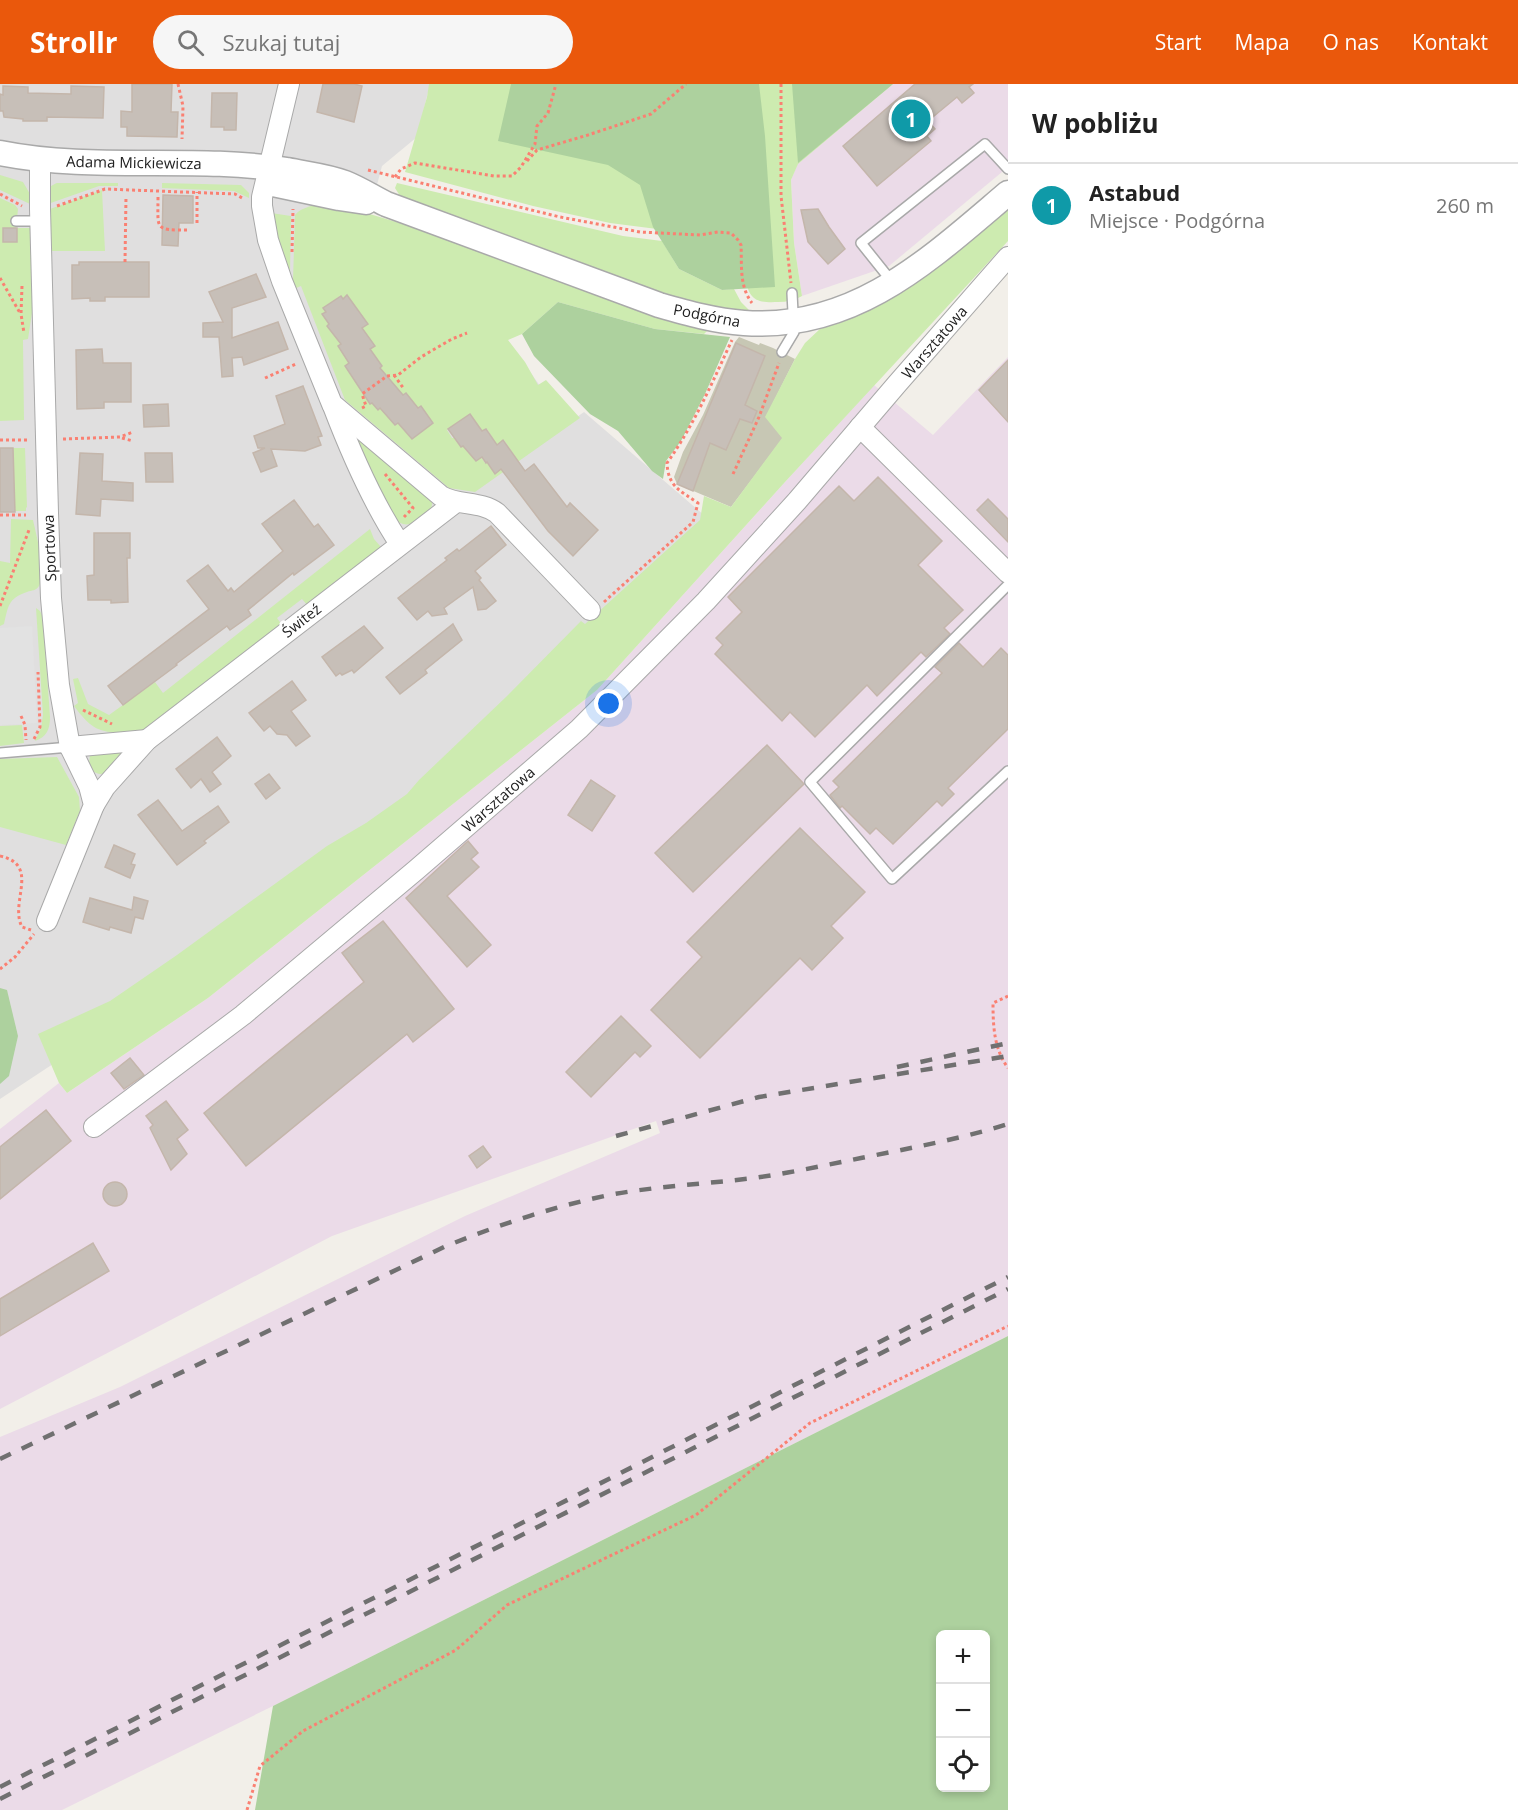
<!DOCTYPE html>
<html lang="pl">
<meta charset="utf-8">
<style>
:root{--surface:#fff;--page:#f6f6f6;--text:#222;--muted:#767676;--line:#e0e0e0;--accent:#ea580c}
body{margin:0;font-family:"Open Sans",sans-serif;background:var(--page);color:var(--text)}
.controls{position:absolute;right:18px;bottom:18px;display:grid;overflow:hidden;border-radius:9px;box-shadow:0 3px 9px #0003}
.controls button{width:54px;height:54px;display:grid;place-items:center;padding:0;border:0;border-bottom:2px solid var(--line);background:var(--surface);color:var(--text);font:30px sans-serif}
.you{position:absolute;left:609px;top:620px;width:21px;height:21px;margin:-15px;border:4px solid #fff;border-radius:50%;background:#1a73e8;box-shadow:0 0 0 9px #1a73e833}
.badge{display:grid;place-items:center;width:39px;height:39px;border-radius:50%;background:var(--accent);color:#fff;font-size:20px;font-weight:700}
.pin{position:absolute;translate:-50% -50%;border:3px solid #fff;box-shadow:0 2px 6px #0006}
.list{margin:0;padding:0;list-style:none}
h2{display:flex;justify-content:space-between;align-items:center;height:78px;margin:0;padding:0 24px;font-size:26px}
h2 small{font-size:20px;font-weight:400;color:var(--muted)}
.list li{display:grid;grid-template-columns:39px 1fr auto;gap:18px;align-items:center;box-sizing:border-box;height:84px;padding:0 24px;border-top:2px solid var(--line)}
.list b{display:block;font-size:22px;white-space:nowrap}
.list p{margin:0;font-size:20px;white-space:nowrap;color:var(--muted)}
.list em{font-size:20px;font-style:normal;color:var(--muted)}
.icon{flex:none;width:33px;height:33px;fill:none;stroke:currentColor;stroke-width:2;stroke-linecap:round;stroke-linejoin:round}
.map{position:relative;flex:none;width:1008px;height:1726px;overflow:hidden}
header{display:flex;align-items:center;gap:36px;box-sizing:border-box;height:84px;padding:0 30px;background:var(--accent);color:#fff}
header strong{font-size:28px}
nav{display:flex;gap:33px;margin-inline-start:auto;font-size:21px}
.search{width:420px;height:54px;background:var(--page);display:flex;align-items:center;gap:15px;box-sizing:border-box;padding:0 21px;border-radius:33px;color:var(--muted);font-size:22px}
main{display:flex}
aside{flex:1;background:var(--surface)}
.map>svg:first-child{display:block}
.residential{fill:#e0dfdf}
.industrial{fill:#ebdbe8}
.construction{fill:#c7c7b4}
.grass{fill:#cdebb0;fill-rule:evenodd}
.forest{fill:#add19e;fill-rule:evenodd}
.parking{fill:#e2e2e2}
.building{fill:#c7bfb8;stroke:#c4b6ab;stroke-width:1.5}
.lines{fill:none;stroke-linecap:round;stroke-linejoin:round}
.service-casing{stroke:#a9a9a9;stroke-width:12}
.minor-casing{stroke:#a9a9a9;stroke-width:22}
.tertiary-casing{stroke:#a9a9a9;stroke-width:27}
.path{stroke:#fa8072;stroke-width:3;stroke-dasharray:3 3;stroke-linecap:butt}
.service{stroke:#fff;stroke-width:9}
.minor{stroke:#fff;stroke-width:20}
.tertiary{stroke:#fff;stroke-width:24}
.rail{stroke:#707070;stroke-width:4.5;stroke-dasharray:12 12;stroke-linecap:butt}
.labels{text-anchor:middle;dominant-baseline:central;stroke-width:6;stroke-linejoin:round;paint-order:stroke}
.street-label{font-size:15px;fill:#222;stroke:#fff}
</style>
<header>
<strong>Strollr</strong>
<div class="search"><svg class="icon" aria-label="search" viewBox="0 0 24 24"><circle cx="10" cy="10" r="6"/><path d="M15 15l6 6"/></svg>Szukaj tutaj</div>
<nav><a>Start</a><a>Mapa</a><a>O nas</a><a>Kontakt</a></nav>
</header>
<main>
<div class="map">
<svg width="1008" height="1726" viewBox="0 0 1008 1726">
<rect width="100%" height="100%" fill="#f2efe9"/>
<polygon class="residential" points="0,0 430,0 417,53 382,82 356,180 506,254 567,340 584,328 712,438 411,728 109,943 0,1015"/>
<g class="industrial">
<polygon points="893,0 1008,0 1008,83 889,182 802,212 794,159 791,96 798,79"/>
<polygon points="1008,273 1008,1252 273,1622 62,1726 0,1726 0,1353 120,1303 465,1132 660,1049 656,1037 332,1152 0,1325 0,1045 59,999 67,1009 208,914 597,606 785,398 874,301 933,351"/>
</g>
<polygon class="construction" points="739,253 759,261 760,259 773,264 795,275 766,333 783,354 731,423 677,400 674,393 683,368 703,331 735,258"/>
<g class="grass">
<path d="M 429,0 L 893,0 L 798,80 L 791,96 L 794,159 L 802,212 C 795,216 787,218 778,218 C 756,219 749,216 745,193 L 657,145 L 610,139 L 533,122 L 405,88 L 427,13 Z"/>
<polygon points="0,91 23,98 30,110 30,120 0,106"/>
<path d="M 57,99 L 118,99 L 118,102 L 99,102 L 45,121 C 47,110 46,103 57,99 Z"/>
<polygon points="162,99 241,101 249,109 249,114 234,107 162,104"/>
<polygon points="397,99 623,152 662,157 679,185 722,206 734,205 741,218 750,227 703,221 632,201 400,112 395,104"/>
<polygon points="102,106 105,167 51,167 50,125"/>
<polygon points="0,114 15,121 18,125 16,144 3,144 3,158 17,158 17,144 31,144 33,222 28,255 23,256 24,336 0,337"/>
<path d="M 323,116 L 433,149 L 709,245 L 704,250 L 655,245 L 558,218 L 522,250 L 508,256 L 525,278 L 538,301 L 546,296 L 580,334 L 475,408 L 449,404 L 345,316 L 301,202 L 294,205 L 291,198 L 293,196 L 295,131 C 302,122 315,123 323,116 ZM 340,212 L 343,215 L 347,212 L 367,240 L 362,244 L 374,262 L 370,265 L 382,282 L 358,299 L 345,282 L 350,279 L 341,260 L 327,242 L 329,240 L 323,230 L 326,228 L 324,224 ZM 388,294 L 403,311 L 406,309 L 418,324 L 421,323 L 433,339 L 412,355 L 398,339 L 395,341 L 380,324 L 377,326 L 373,319 L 370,320 L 364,311 ZM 470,330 L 482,347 L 487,345 L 497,361 L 504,356 L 516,374 L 495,389 L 487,378 L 485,379 L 481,373 L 476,377 L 469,368 L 468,368 L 463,362 L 461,363 L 454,354 L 452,354 L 447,346 Z"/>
<polygon points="1008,121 1008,157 785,398 597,606 208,914 67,1009 59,999 38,950 110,917 177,871 327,762 366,739 407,710 419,696 506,613 581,537 585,540 700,436 704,412 731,423 782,354 765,333 795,275 805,259 820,245 888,216 940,181"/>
<polygon points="271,129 291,132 290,192 277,161"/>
<path d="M 357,353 L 433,416 L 431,425 C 416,437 408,449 391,432 L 356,354 Z"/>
<polygon points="13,364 25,364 27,423 26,424 26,427 15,427"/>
<path d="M 11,435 L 33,436 C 36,450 47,490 39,502 C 36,507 32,506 27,508 C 8,514 8,523 4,540 L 0,542 L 0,477 L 10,479 Z"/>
<path d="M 370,445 L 374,455 L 381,463 L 308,522 L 302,515 L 277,534 L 282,541 L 148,644 C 141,647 135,647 128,648 C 100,650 91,645 74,622 L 78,619 L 73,595 L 78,594 L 88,620 L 109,631 L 155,598 L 163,609 Z"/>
<path d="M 36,524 L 40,527 L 43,533 L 50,633 C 50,645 47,653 35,657 L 41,644 L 43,631 Z"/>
<polygon points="22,641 24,659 0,662 0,642"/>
<path d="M 121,667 L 123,670 C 114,682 102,701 89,682 L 90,669 Z"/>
<polygon points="57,673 79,713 80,727 66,761 0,743 0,675"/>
</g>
<g class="forest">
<polygon points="511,0 759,0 765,52 775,203 722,206 679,185 653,143 640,101 608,81 498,57"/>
<polygon points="792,0 893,0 798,79"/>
<polygon points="558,218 655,245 730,253 705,310 681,357 666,377 663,395 652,387 618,347 590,330 534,272 522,250"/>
<polygon points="0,904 7,906 18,952 9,992 0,1000"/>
<path d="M 1008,1252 L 1008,1726 L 255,1726 L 273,1622 ZM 940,1550 L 986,1550 L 986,1704 L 940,1704 Z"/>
</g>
<polygon class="parking" points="32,542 37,639 0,641 0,544"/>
<g class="building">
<polygon points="132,0 172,0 171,28 178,28 177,53 127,52 127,43 121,43 121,27 132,28"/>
<polygon points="323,0 354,0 362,2 354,38 317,28"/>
<polygon points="915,0 973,0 969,3 974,9 962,19 957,13 928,37 935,45 927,52 931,57 877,102 843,62"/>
<polygon points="3,2 28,3 28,9 71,10 71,2 104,3 103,34 47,33 47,37 23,37 23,35 4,33 3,27 0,27 0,10 3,11"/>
<polygon points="212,9 237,9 236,46 224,46 224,43 211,43"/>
<polygon points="163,111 193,112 193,139 179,139 178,162 162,161"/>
<polygon points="818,125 829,143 845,165 828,180 808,158 801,126"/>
<rect x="3" y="144" width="14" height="14"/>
<polygon points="79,178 149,178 149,213 105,213 105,217 90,217 90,214 72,215 72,181 79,181"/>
<polygon points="256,190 266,213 232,224 232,254 278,238 288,265 244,281 242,273 232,274 233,292 222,293 219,253 203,253 203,239 223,238 209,208"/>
<polygon points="347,211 368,240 362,244 375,262 370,265 382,282 380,284 403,311 406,309 418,324 421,322 433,339 412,355 398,339 395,341 380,324 378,326 372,319 370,320 345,282 349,279 338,262 341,260 327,242 329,240 322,230 326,228 323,224 341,212 343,215"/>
<polygon points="736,259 765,272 745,321 757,327 752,339 740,335 726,366 710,359 693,407 677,400"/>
<polygon points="102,265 103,279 131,279 131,318 104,318 104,324 77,325 76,266"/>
<polygon points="1008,276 1008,338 979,306"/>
<polygon points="303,302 322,352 318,353 321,361 305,367 271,365 277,382 261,388 253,369 265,364 258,364 254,352 285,340 276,312"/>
<polygon points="168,320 169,342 144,343 143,321"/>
<polygon points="470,330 482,347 486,345 497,361 503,356 525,387 534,380 567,423 570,419 598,446 573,472 548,447 501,385 495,390 487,378 486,379 482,373 476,377 463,362 461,363 448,345"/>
<polygon points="0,364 13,364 15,428 0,428"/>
<polygon points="80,369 103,370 102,397 133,399 133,417 101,415 100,432 76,430"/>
<polygon points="145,369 172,369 173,398 146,398"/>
<polygon points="878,393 942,457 918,481 963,526 944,544 950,550 926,573 921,568 877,612 867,601 815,653 790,628 782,637 715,570 723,561 716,554 742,528 728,513 839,402 854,417"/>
<polygon points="988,415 1008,435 1008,458 977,426"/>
<polygon points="294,416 314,443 318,440 334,461 294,491 293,489 248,526 251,531 230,546 227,542 176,580 177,581 123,621 108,602 209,525 187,497 208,481 228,507 231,504 234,508 283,467 262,440"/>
<polygon points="491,442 506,461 475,487 481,494 479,496 496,517 486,525 478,526 473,503 444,524 447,530 432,532 428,527 417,536 398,514 447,476 445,474 457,465 459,467"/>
<polygon points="94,449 130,449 130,474 127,474 128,518 111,519 111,516 88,516 87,492 94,491"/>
<polygon points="453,540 462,556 425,586 427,589 400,610 386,593"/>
<polygon points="364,542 383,564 354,589 352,586 342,591 340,589 336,592 322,573"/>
<polygon points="959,559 983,583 1001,564 1008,571 1008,645 948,704 954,710 942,722 937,717 893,760 876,744 870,750 842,722 840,724 830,711 839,703 833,697 942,589 935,583"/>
<polygon points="292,597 306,616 291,627 310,652 296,662 287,651 277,650 270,642 264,647 249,629"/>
<polygon points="217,653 231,672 212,688 221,700 210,708 201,695 191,704 176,685"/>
<polygon points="767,661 804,700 693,808 655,769"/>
<polygon points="269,690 280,704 266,715 255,700"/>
<polygon points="591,696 615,712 592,747 568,731"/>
<polygon points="158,716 182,747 218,722 229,738 204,757 206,759 177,781 138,731"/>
<polygon points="800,744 865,808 831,842 843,854 812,886 800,874 700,974 651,926 702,873 687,858"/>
<polygon points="468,757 478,769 471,775 479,783 447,812 491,861 467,883 406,814"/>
<polygon points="114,761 135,770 131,780 135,781 130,794 105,783"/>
<polygon points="134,813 148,817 143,835 135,833 131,849 110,843 109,846 83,838 90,814 132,826"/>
<polygon points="383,837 454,925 413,958 407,950 246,1082 204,1029 364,898 342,869"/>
<polygon points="621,932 651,962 640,973 635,968 591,1013 566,988"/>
<polygon points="130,974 144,991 124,1005 111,989"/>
<polygon points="166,1017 188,1046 177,1055 187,1070 171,1086 150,1044 153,1041 146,1032"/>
<polygon points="46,1026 71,1057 0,1115 0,1063"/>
<polygon points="483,1062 491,1073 477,1084 469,1072"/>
<circle cx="115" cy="1110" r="12"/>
<polygon points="93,1159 109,1187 0,1252 0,1215"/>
</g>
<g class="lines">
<defs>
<g id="service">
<polyline points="16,137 40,137"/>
<polyline points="893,199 861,159 985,60 1008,85"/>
<polyline points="782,268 794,248 792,209"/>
<polyline points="1008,501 810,698 892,795 1008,687"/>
<polyline points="0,669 70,663"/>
</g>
<g id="minor">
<path d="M 289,0 L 262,113 L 262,122 L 268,156 L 282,197 L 332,320 L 441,412 C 459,422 481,417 497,429 L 590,526"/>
<polyline points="40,76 40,125 48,429 51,514 59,601 70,663 89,702 94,721 47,837"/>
<path d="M 333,322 C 351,369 372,418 400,460"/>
<polyline points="860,343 1008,489"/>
<polyline points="70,663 147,656"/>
<polyline points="94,721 105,703 147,656 456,418"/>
<polyline points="94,1043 243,931 416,786 579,645 706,517 797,417 897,300 1008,173"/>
</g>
<g id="tertiary">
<path d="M 0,69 C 95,88 192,71 287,86 C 306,90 327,92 345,99 C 360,105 372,113 386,120 L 659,221 C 687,229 715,237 744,239 C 855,247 930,175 1008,109"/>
<polyline points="273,100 339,114 366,118"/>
</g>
</defs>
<use href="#service" class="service-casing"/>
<use href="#minor" class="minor-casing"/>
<use href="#tertiary" class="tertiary-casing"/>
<g class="path">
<polyline points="178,0 183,22 182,55"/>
<polyline points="781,0 781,112 791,199"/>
<polyline points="527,77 537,66 588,51 651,30 686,0"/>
<path d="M 368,86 L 560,133 L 640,148 L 700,151 L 718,148 L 731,149 L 738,156 L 741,161 C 742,181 739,202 752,219"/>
<polyline points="395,93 401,85 415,79 494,92 512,92 521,83 535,60 537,42 548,29 556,0"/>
<polyline points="0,110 22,122"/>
<path d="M 158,113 C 158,146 154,146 188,146"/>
<polyline points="57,122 105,105 235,110 244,115"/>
<polyline points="197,139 197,108"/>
<polyline points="292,168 293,125"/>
<polyline points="125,178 126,112"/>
<polyline points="0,194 20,229"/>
<polyline points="22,202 21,230 24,249"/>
<polyline points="394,291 404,305"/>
<polyline points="265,294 296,280"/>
<polyline points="362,324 366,322 362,310 387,292 398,291 421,273 452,255 467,249"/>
<polyline points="122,354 133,357"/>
<polyline points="63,355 120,353 133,348"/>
<polyline points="0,356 28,356"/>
<polyline points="385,390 413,424 404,433"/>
<polyline points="733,390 759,333 779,279"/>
<polyline points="0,431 26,431"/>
<path d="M 604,518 L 693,438 L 698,419 C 681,407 668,403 667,379 C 694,341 712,299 732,256"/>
<polyline points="0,522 29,446"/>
<polyline points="83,626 112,640"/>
<polyline points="21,632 25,641 26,656"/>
<polyline points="34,655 40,643 38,588"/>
<path d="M 0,772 C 41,781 9,818 22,843 L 31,846"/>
<polyline points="0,885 15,873 34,850"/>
<path d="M 1008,912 L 993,919 C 993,942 994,965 1008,984"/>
<polyline points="247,1726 260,1682 303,1647 456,1566 507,1521 696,1431 810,1339 1008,1242"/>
</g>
<use href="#service" class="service"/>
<use href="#minor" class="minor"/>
<use href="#tertiary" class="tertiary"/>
<g class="rail">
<polyline points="897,983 1008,959"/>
<polyline points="616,1052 759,1013 1008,972"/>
<path d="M 0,1375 L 444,1163 C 498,1141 552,1123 609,1111 C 657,1102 705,1100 754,1094 C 790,1089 826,1081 861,1074 C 911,1064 960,1055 1008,1040"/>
<polyline points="0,1703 1008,1193"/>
<polyline points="0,1715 1008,1205"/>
</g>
</g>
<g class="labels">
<g class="street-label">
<text transform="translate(134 78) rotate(1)">Adama Mickiewicza</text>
<text transform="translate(707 231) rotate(11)">Podgórna</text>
<text transform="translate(934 258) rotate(-49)">Warsztatowa</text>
<text transform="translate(49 464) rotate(-92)">Sportowa</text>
<text transform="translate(301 536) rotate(-38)">Świteź</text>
<text transform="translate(498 715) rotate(-41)">Warsztatowa</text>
</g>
</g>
</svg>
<div class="controls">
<button>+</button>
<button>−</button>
<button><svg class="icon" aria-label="locate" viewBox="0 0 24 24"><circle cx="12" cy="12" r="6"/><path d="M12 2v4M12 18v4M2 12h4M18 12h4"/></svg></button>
</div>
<div class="you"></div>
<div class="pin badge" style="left:911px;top:35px;background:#0f9aa8">1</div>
</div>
<aside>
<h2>W pobliżu<small></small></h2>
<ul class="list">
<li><span class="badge" style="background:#0f9aa8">1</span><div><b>Astabud</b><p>Miejsce · Podgórna</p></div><em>260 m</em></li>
</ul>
</aside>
</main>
